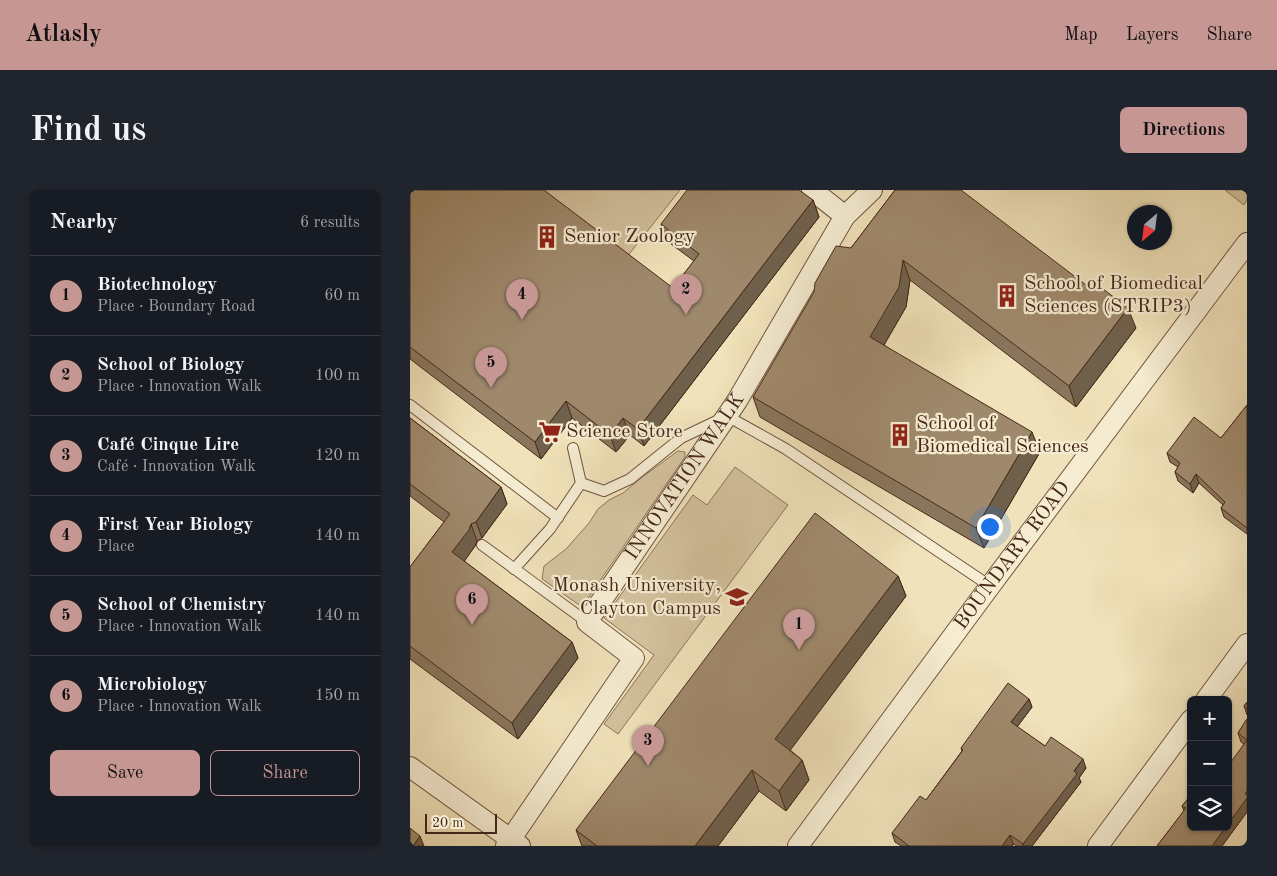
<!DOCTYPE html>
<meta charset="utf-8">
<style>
:root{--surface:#171b24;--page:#20242c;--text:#f1f3f6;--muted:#9ea1a6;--line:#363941;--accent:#c59692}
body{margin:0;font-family:"Old Standard TT",serif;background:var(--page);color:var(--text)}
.controls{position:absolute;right:15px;bottom:15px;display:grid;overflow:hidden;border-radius:8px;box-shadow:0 1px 4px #0004}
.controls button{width:45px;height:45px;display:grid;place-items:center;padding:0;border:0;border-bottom:1px solid var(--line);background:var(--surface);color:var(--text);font:25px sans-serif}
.compass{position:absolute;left:717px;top:15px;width:45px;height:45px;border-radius:50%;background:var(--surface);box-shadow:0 1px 4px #0004;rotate:208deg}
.scale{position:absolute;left:15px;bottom:12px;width:72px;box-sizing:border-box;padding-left:5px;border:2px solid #472818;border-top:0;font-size:14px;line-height:18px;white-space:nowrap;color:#472818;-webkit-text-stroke:4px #f5ecd2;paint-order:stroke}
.you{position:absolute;left:579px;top:336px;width:18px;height:18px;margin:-12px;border:4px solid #fff;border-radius:50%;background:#1a73e8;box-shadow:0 0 0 8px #1a73e833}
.badge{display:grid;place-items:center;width:32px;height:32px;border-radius:50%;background:var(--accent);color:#111;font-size:16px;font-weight:700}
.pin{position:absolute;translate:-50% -41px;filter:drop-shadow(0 1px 2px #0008)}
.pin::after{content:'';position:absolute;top:26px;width:18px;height:15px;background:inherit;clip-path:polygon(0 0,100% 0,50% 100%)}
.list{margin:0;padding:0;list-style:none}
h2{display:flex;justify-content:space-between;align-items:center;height:65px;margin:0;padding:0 20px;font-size:21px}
h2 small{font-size:16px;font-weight:400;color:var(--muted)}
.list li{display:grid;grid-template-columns:32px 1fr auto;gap:15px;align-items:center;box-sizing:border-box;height:80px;padding:0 20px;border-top:1px solid var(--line)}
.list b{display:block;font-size:19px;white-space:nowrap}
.list p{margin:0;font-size:16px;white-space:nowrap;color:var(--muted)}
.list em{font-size:16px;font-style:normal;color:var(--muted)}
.actions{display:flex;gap:10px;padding:15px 20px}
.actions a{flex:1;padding:11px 0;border:1px solid var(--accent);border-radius:8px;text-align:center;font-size:18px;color:var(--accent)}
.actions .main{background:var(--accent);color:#111}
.icon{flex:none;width:28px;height:28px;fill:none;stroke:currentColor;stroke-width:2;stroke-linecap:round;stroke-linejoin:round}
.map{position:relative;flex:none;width:837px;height:656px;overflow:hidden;border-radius:8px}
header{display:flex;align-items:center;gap:30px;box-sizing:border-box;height:70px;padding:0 25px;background:var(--accent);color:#111}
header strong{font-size:24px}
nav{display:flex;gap:28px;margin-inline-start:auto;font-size:18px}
.intro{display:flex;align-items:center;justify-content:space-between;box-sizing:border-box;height:120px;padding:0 30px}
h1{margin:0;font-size:35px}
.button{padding:12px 22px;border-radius:8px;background:var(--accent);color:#111;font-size:18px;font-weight:700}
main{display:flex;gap:30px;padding:0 30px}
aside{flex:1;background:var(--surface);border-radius:8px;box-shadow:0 1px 4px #0004}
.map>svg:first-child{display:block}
.green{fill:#d3c29e;stroke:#8d755b}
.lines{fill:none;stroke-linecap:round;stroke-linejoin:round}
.lane-casing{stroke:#715640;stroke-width:12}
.street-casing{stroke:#715640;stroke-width:22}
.lane{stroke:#f5ecd2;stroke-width:10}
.street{stroke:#f5ecd2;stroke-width:20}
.wall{fill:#89765d;stroke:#472818}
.shaded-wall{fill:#6f604c;stroke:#472818}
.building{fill:#9f896c;stroke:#472818}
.labels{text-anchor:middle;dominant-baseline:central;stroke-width:4.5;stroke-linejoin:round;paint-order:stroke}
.poi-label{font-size:20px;fill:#472818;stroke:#f5ecd2;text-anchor:start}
.street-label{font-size:20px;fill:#472818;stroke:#f5ecd2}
</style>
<header>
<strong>Atlasly</strong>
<nav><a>Map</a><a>Layers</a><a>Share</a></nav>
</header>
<div class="intro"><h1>Find us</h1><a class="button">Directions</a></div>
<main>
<aside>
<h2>Nearby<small>6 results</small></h2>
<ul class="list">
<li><span class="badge">1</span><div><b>Biotechnology</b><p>Place · Boundary Road</p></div><em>60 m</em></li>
<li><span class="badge">2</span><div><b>School of Biology</b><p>Place · Innovation Walk</p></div><em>100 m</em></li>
<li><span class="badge">3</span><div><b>Café Cinque Lire</b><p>Café · Innovation Walk</p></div><em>120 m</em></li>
<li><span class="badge">4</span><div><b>First Year Biology</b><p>Place</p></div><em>140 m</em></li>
<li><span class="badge">5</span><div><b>School of Chemistry</b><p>Place · Innovation Walk</p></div><em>140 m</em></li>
<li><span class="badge">6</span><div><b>Microbiology</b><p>Place · Innovation Walk</p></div><em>150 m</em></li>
</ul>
<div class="actions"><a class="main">Save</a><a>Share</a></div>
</aside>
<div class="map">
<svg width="837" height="656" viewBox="0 0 837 656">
<rect width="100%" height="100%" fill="#f0e2ba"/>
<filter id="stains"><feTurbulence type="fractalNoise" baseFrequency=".004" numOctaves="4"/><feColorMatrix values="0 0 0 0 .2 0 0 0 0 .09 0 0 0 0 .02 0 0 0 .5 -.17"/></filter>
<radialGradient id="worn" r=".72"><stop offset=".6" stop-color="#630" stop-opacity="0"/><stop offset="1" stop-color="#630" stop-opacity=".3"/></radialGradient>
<g class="green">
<polygon points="125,0 270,0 216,68"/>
<polygon points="815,0 837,0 837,10 834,15"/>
<polygon points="268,261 275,262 275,267 172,417 132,389 134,376 156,359 179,333 188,319 199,310 213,303 231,288"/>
<polygon points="325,277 378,315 208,544 194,534 244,465 194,428 283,305 297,315"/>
</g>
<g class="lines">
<defs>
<g id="lane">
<polyline points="0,215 148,328"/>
<polyline points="171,293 194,301 220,289 271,248 317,226 376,259 580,396"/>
<polyline points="72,355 177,432"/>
<polyline points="104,379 140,339 171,293 163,258"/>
</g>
<g id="street">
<polyline points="402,0 435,26"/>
<polyline points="796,510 837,454"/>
<polyline points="0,577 110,656"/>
<path id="s1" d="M 96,656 L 224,468 L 177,432 L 327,211 L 435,26 L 462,0"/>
<path id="s2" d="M 388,656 L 580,396 L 837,53"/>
<polyline points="688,656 781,530"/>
</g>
</defs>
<use href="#lane" class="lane-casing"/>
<use href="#street" class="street-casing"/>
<use href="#lane" class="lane"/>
<use href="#street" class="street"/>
</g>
<g class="wall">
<polygon points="0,0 263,98 284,71 257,51 251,34 403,10 409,27 234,256 220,245 206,262 162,228 131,269 0,169"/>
<polygon points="485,0 726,138 666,217 500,90 496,117 474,155 630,262 574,358 350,227 343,207 441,58"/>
<polygon points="837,215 837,344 814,327 811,318 813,315 789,293 783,303 768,291 765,282 768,277 760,272 757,263 811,248"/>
<polygon points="0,228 91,297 97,314 72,348 67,351 65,356 54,371 162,452 168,468 108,549 0,469 0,377 34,332 0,306"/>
<polygon points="488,386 496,406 380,560 392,570 399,590 376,621 349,601 308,656 172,656 166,640"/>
<polygon points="619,509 622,517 607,537 635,556 676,578 669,588 671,592 622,656 607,656 603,654 602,656 491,656 485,652 482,643 516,610 552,561 551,558"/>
<polygon points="837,512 837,525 834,516"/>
<polygon points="837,529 837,622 812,656 747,656 774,621 772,616 781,605 781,637 834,554 831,552 828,543"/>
</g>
<g class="shaded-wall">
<polygon points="403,10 409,27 234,256 228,239"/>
<polygon points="493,70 500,90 496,117 467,167 460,147"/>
<polygon points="718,118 726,138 666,217 659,196"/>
<polygon points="156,211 162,228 131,269 125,252"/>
<polygon points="213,228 220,245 206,262 200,245"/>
<polygon points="622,242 630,262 574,358 566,338"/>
<polygon points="786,284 789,293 783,303 780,294"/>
<polygon points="91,297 97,314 72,348 66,332"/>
<polygon points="61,334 67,351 65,356 49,379 42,362"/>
<polygon points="488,386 496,406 373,570 365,549"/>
<polygon points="162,452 168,468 108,549 102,533"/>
<polygon points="619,509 622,517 604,541 601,532"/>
<polygon points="673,569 676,578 669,588 671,592 622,656 614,656 613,654"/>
<polygon points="392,570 399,590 376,621 369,601"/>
<polygon points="342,580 349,601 308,656 285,656"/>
<polygon points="837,601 837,622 812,656 802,656 816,637 818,637 818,634"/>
<polygon points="600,645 603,654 602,656 592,656"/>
<polygon points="10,646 14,656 3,656"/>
</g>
<g class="building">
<polygon points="0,0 134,0 263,98 289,64 251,34 277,0 389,0 403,10 228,239 213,228 200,245 156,211 125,252 0,157"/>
<polygon points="485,0 551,0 676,95 680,89 718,118 659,196 493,70 489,97 460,147 622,242 566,338 343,207 404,102 405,93 426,56 441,58"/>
<polygon points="837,215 837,338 811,318 815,312 786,284 780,294 765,282 770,273 757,263 784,227 811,248"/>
<polygon points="0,228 91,297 66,332 61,334 59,340 42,362 162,452 102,533 0,456 0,377 40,324 0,294"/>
<polygon points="405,323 488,386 365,549 392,570 369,601 342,580 285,656 187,656 166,640"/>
<polygon points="598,493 619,509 601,532 635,556 641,547 673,569 664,581 667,584 613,654 600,645 592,656 499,656 482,643 510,606 516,610 553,560 551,558"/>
<polygon points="837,512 837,519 834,516"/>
<polygon points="837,529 837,550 828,543"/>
<polygon points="837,550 837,601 835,604 837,605 837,608 818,634 818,576"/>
<polygon points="781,605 781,637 816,637 802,656 747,656 776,618 772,616"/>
<polygon points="0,638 10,646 3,656 0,656"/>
</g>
<defs>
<symbol id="building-bare" viewBox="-9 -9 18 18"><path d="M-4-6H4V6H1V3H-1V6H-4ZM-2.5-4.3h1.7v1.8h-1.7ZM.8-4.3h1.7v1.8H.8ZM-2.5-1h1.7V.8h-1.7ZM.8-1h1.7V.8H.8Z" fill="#8f2418" stroke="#f5ecd2" stroke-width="2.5" paint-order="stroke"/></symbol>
<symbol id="supermarket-bare" viewBox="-9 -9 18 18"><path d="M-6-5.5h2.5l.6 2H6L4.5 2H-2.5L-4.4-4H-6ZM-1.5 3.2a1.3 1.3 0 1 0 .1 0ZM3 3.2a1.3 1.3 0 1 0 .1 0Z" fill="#8f2418" stroke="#f5ecd2" stroke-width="2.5" paint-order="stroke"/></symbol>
<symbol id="university-bare" viewBox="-9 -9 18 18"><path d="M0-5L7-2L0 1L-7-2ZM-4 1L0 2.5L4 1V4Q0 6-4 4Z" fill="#8f2418" stroke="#f5ecd2" stroke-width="2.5" paint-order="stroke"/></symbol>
</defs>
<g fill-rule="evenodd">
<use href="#building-bare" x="121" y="31" width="32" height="32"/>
<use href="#building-bare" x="581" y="90" width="32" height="32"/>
<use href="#supermarket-bare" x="124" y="226" width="32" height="32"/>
<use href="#building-bare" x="474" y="229" width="32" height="32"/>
<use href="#university-bare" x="311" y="391" width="32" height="32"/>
</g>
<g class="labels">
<g class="poi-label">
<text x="154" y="47">Senior Zoology</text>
<text x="614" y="94">School of Biomedical<tspan x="614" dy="23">Sciences (STRIP3)</tspan></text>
<text x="506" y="234">School of<tspan x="506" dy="23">Biomedical Sciences</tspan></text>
<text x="156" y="242">Science Store</text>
<text x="311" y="396" text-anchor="end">Monash University,<tspan x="311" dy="23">Clayton Campus</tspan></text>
</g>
<g class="street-label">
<text stroke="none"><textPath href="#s1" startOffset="462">INNOVATION WALK</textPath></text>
<text stroke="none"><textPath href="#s2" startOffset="361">BOUNDARY ROAD</textPath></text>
</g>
</g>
<rect width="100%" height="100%" filter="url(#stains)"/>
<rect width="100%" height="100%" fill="url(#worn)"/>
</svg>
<div class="controls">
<button>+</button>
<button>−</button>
<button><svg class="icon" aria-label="layers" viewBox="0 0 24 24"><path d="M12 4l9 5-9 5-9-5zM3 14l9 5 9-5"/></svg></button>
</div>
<svg class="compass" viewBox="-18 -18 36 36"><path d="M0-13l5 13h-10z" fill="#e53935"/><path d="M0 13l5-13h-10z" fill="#9ea1a6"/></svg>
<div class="scale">20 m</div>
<div class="you"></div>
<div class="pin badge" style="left:389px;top:460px">1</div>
<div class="pin badge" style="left:276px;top:125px">2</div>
<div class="pin badge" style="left:238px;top:576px">3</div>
<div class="pin badge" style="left:112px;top:130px">4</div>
<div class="pin badge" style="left:81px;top:198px">5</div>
<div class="pin badge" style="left:62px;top:435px">6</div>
</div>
</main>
